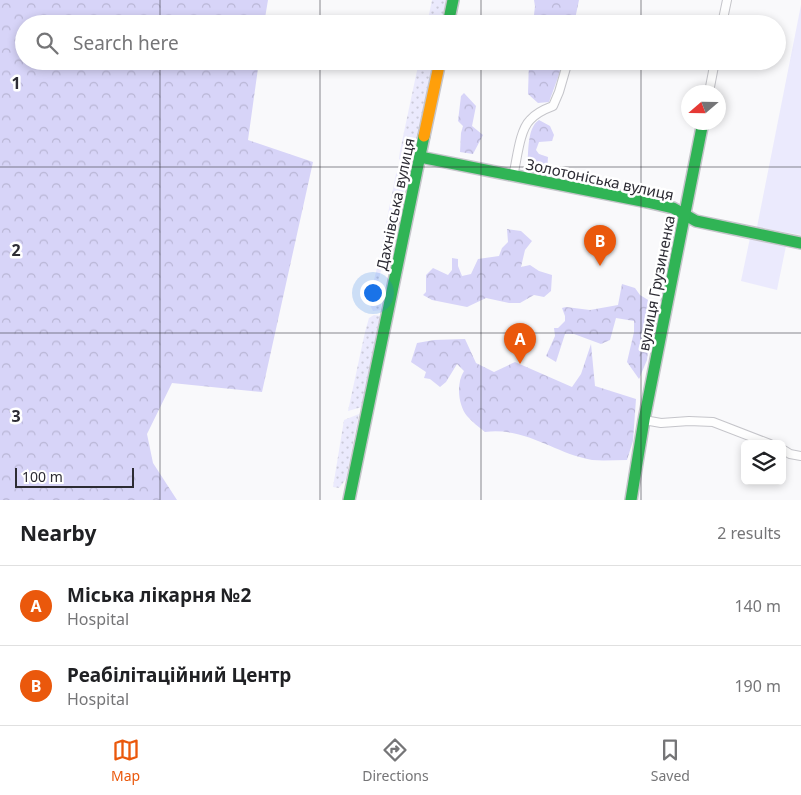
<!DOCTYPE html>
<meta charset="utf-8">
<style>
:root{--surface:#fff;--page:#f6f6f6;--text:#202124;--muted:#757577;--line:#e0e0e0;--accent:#ea580c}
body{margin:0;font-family:"Noto Sans",sans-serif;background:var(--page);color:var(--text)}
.controls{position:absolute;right:15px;bottom:15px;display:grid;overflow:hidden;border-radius:8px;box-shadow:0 2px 8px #0003}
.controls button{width:45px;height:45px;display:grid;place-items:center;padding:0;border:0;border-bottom:1px solid var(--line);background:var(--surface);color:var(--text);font:25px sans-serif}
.compass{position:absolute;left:681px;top:85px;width:45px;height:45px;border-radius:50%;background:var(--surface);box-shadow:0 2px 8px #0003;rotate:250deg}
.scale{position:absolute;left:15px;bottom:12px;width:119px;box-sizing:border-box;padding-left:5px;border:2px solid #2d2c34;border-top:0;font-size:14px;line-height:18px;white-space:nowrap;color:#2d2c34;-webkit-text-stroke:4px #fff;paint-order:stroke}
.you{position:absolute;left:372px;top:292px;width:18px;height:18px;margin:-12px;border:4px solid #fff;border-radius:50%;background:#1a73e8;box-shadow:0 0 0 8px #1a73e833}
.badge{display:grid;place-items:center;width:32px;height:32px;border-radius:50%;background:var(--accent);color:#fff;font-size:16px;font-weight:700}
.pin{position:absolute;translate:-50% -41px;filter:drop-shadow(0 1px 2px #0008)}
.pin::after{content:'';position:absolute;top:26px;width:18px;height:15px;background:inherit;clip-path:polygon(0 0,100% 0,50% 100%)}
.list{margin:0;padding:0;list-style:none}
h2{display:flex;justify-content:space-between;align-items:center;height:65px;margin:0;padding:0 20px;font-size:21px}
h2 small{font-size:16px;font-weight:400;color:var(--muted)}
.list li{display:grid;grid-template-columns:32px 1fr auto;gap:15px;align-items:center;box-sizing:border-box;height:80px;padding:0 20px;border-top:1px solid var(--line)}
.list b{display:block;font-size:19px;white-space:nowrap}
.list p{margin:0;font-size:16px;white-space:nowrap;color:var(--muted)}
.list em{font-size:16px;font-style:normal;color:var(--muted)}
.icon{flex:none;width:28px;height:28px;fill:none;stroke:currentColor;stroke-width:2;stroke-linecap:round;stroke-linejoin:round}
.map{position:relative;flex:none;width:801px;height:500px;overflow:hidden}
.search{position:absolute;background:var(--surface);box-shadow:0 2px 8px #0003;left:15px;right:15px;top:15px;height:55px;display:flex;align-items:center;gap:12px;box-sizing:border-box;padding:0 18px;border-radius:28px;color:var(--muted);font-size:19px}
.sheet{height:225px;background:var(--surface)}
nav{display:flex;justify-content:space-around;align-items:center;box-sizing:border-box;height:70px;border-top:1px solid var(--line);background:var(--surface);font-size:14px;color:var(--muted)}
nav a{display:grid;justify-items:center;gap:2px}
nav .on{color:var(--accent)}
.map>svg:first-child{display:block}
.grass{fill:url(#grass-dots)}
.forest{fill:url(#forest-crowns)}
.green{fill:#ebeafd}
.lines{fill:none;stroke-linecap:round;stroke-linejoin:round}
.street-casing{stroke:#c5c5ca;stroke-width:10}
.fast-casing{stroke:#c5c5ca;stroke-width:14}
.slow-casing{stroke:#c5c5ca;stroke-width:14}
.street{stroke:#fefefe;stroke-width:8}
.fast{stroke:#30b455;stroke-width:11}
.slow{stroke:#ff9f0a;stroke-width:11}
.grid{fill:none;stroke:#2d2c34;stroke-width:1;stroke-opacity:0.55}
.labels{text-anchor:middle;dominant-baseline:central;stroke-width:5;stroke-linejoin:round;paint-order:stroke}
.street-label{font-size:15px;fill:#2d2c34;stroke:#fff}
.grid-label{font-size:16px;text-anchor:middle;font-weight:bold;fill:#2d2c34;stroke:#fff;stroke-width:5;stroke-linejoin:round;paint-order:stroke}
</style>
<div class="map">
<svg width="801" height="500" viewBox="0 0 801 500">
<defs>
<pattern id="grass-dots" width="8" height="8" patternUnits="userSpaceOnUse" patternTransform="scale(1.25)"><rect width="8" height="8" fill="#ebeafd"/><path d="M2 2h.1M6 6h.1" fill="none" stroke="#cac9d9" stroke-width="1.8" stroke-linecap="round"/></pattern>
<pattern id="forest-crowns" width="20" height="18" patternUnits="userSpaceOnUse" patternTransform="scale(1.25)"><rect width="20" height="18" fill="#d7d4f8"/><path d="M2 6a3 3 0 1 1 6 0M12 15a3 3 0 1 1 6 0" fill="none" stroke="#b9b6d5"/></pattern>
</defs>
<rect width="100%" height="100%" fill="#f9f9fb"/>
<g class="grass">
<polygon points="432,0 446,0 441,24 427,24"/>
<polygon points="419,61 433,61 413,161 407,164 399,159 400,151"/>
<polygon points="402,168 407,168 408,172 393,246 391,253 384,258 377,287 381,292 381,310 373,311 369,303 370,298 378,263 396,174"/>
<polygon points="374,315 380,316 362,407 348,411 365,332 369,318"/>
<polygon points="359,414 346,479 339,488 333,487 344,420"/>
</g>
<g class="forest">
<polygon points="0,0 268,0 264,24 24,24 24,61 259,61 248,140 313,162 262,392 172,383 147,434 153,463 177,500 0,500"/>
<polygon points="534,0 579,0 574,24 533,24 535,6"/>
<polygon points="529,61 564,61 549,102 538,103 528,94"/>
<polygon points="464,93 476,106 472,126 483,135 473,154 460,152 461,133 463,126 458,121 461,96"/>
<path d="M 539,120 L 550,126 L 554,135 L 552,141 L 539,142 L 536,150 L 539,154 L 548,157 L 547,171 L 543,175 L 537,175 L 527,170 C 529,156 526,128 539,120 Z"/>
<polygon points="507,229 521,231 532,241 525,250 521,267 530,265 539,271 552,275 551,291 544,297 534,295 520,303 509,303 486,298 467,307 432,300 423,295 426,292 426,275 433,268 448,275 452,270 452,258 458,259 458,266 462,276 471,274 478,259 499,256 502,248 508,242"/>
<polygon points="622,284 635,288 640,295 658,306 659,315 649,342 647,360 639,379 627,362 634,332 634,321 616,318 610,340 601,344 574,334 565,334 556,362 546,356 555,336 554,328 558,328 565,321 565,316 562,308 566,307 590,310 618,305"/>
<path d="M 465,339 L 476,363 L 494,372 L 515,362 L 572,387 L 581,374 L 591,344 L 595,386 L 636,399 L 633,441 L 627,460 C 615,460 603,461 592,460 C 553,453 527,427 485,432 C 479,427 472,422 467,416 C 458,405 456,383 464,371 L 457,364 L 446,382 L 440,387 L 430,379 L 424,378 L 426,372 L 411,362 L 417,343 L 434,340 Z"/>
</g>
<g class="green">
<polygon points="801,5 801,235 757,227"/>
<polygon points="750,238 786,246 777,290 741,281"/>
</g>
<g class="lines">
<defs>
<g id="street">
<polyline points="722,24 727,0"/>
<polyline points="709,92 715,61"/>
<path d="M 513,176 C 517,161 519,131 530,120 C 536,113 545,109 553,106 L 559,92 L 568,61"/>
<polyline points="644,420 661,423 689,421 713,422 770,444"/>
<polyline points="782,449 790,454 801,456"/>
</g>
<g id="fast">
<polyline points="448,24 453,0"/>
<polyline points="420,157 647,202 673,208 696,221 801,243"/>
<polyline points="349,500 424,136"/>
<polyline points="631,500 644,420 703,122"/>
</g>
<polyline id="slow" points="424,136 440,61"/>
</defs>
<use href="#street" class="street-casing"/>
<use href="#fast" class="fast-casing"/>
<use href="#slow" class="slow-casing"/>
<use href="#street" class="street"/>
<use href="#fast" class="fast"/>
<use href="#slow" class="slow"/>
</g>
<path class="grid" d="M 160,0 L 160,24M 320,0 L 320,24M 481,0 L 481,24M 641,0 L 641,24M 160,61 L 160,500M 320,61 L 320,500M 481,61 L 481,500M 641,61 L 641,500M 0,167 L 801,167M 0,333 L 801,333"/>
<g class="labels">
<g class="street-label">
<text transform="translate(600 179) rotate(12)">Золотоніська вулиця</text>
<text transform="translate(395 204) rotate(-78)">Дахнівська вулиця</text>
<text transform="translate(656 283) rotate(-79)">вулиця Грузиненка</text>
</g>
</g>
<g class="grid-label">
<text x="16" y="89">1</text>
<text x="16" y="256">2</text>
<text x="16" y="422">3</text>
</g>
</svg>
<div class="controls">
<button><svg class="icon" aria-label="layers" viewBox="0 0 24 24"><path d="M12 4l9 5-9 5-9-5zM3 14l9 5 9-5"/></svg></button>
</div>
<svg class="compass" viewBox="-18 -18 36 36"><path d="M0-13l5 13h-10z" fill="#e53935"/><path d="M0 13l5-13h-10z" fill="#757577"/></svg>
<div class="scale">100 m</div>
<div class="you"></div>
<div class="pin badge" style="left:520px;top:364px">A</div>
<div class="pin badge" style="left:600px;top:266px">B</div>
<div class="search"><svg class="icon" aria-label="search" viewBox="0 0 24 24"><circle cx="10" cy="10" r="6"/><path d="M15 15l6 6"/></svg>Search here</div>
</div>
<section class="sheet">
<h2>Nearby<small>2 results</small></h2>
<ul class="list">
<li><span class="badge">A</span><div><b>Міська лікарня №2</b><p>Hospital</p></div><em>140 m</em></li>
<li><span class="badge">B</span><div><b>Реабілітаційний Центр</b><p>Hospital</p></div><em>190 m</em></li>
</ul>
</section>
<nav>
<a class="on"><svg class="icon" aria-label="map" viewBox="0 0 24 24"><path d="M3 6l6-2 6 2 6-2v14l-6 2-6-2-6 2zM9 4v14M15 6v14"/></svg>Map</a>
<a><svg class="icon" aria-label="directions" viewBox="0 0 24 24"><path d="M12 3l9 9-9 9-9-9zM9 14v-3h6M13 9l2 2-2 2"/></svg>Directions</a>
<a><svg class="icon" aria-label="saved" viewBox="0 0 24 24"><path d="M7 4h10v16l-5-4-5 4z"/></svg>Saved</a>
</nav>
